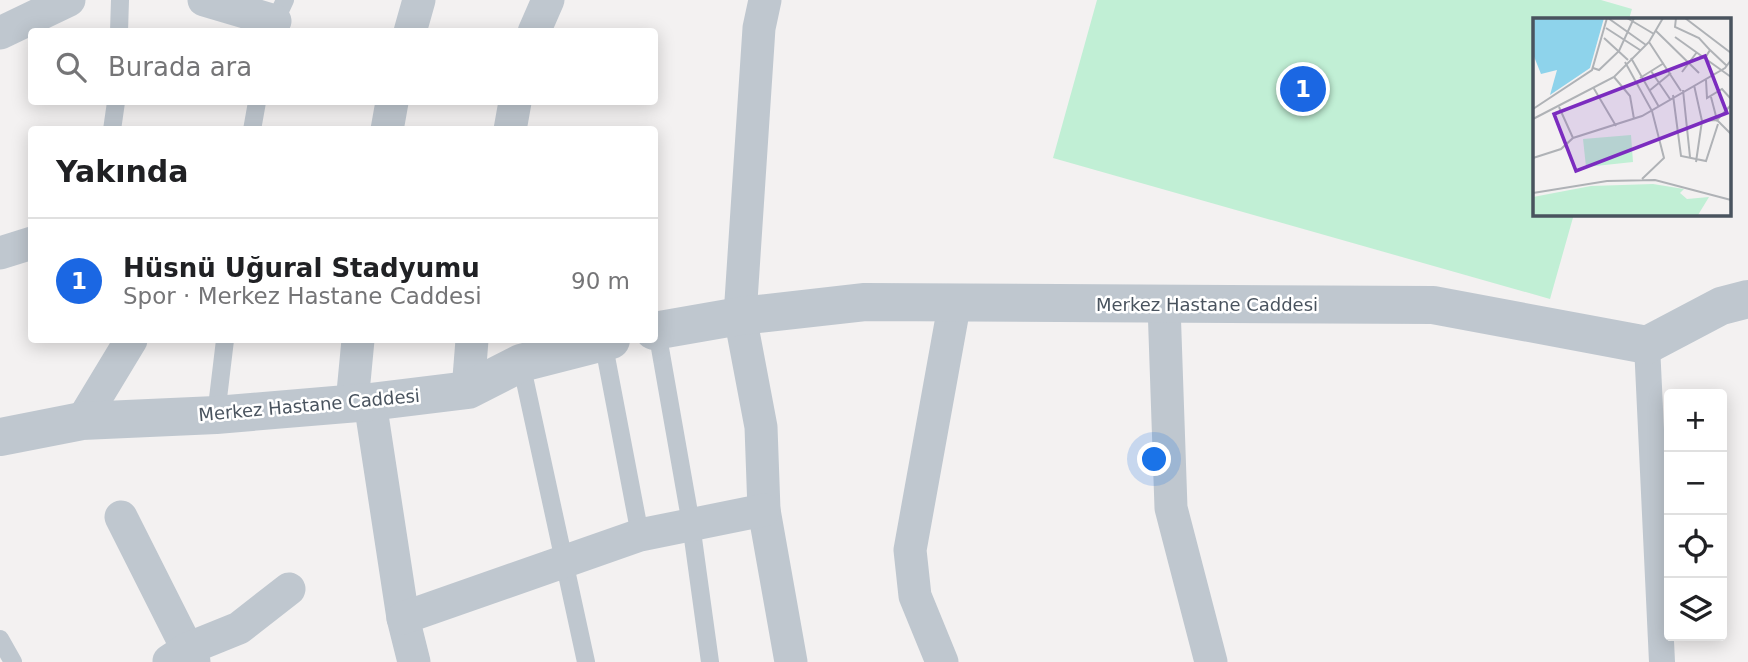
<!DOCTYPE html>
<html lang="tr">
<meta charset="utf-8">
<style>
:root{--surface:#fff;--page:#f2f2f2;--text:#202124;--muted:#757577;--line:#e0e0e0;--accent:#1b67e3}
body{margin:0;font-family:"DejaVu Sans",sans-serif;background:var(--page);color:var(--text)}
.controls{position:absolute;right:21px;bottom:21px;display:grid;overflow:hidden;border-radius:7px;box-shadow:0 4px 18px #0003}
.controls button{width:63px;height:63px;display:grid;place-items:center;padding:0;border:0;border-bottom:2px solid var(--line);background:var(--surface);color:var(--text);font:35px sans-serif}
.you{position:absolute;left:1155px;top:460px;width:24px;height:24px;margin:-18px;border:5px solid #fff;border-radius:50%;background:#1a73e8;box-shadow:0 0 0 10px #1a73e833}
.badge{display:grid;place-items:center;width:46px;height:46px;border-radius:50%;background:var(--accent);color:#fff;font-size:23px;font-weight:700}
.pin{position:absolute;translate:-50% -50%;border:4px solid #fff;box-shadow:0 2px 7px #0006}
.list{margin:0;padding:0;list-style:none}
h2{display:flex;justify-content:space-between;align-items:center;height:91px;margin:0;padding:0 28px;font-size:30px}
h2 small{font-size:23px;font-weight:400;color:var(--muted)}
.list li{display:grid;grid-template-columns:46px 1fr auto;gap:21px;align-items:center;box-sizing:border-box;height:126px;padding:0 28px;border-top:2px solid var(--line)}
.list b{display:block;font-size:26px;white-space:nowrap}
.list p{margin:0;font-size:23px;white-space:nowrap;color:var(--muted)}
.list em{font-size:23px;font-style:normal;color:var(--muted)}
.icon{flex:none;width:38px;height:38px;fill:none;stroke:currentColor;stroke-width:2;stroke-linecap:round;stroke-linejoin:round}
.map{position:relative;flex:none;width:1748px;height:662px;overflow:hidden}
.search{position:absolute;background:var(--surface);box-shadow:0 4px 18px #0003;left:28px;top:28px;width:630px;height:77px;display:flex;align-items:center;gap:18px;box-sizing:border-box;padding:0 24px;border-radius:7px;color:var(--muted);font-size:26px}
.panel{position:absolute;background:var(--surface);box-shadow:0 4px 18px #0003;left:28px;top:126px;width:630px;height:217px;border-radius:7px}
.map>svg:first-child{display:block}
.green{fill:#c1efd5}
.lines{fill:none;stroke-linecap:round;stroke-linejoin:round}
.service{stroke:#bfc7cf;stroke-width:18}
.pedestrian{stroke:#bfc7cf;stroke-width:26}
.minor{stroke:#bfc7cf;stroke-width:33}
.tertiary{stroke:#bfc7cf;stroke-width:38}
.labels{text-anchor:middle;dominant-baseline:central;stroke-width:5;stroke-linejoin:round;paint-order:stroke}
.street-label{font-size:18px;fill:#49535e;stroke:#fff}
.inset-road{fill:none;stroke:#afb2b6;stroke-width:2}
.view{fill:#7b2cbf;fill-opacity:0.15;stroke:#7b2cbf;stroke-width:3.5}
.inset-edge{fill:none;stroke:#49535e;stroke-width:3.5}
</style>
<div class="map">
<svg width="1748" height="662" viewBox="0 0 1748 662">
<rect width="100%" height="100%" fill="#f3f1f1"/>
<polygon class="green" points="1097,0 1601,0 1632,9 1629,19 1534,19 1534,214 1574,214 1550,299 1053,158"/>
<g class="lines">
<g class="service">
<polyline points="272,28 285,0"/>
<polyline points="119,32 120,0"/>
<polyline points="112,130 116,102"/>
<polyline points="252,130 257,102"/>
<polyline points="657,331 691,524 710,662"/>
<polyline points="603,341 640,535"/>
<polyline points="521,363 586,662"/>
<polyline points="216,415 225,340"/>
<polyline points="0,639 13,662"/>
</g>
<polyline class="pedestrian" points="1647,345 1662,662"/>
<g class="minor">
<polyline points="204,0 275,21"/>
<polyline points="765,0 759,28 740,316 761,427 764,510 791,662"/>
<polyline points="410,32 419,0"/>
<polyline points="534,32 548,0"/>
<polyline points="0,33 69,0"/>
<polyline points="387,130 392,102"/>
<polyline points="510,130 515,102"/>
<polyline points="0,253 32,243"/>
<polyline points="1164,305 1171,508 1211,662"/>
<polyline points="468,390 472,340"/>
<polyline points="370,402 403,618 414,662"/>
<polyline points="352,403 358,340"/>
<polyline points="82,421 131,340"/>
<polyline points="121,517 194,662"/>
<polyline points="403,618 640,535 764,510"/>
<polyline points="169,661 187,649 239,628 289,589"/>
<polyline points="942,662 915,596 910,550 955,301"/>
</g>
<g class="tertiary">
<polyline points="654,331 740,316 865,302 1433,305 1647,345 1721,306 1748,299"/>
<polyline points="0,437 82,421 216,415 370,402 468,390 521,363 611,340"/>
</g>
</g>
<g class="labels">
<g class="street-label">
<text x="1207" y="304">Merkez Hastane Caddesi</text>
<text transform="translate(309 405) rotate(-5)">Merkez Hastane Caddesi</text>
</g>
</g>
<g transform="translate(1533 18)">
<rect width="198" height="198" fill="#f3f1f1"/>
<path d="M 98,117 L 100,144 L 53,149 L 50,121 ZM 120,166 L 151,171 L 147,175 L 154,181 L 176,179 L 165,197 L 0,197 L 0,179 L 58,168 Z" fill="#c1efd5"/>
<path d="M 0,0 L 71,0 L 57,50 L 17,77 L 24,52 L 8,56 L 0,36 Z" fill="#8ed3eb"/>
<path class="inset-road" d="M 75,0 L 113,27M 94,0 L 121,16M 143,0 L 142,9 L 166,20 L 177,32 L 172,40M 152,0 L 198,35M 73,10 L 107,32M 123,13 L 166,55M 142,19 L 198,59M 71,20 L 95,42M 116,24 L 148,73M 177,32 L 194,48M 98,40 L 126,89M 92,44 L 119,93 L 131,140 L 109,161M 60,50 L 66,52 L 86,33 L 101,0M 118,53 L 137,81M 149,54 L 164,34M 81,59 L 97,78 L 101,101M 107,60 L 131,45M 173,62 L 174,80 L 189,71 L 198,81M 161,67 L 169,103 L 163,144M 60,69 L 83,108M 150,72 L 157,139M 116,73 L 138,55M 140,77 L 148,138 L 173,143 L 185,106M 178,79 L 184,102 L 198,87M 26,89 L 40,120M 0,91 L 59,52 L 74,0M 0,101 L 81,59 L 116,24 L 130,0M 169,103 L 184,102 L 198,116M 0,140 L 28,131 L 40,120 L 109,98 L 192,50 L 198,42M 0,175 L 74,163 L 122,162 L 198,182"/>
<path class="view" d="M 172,38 L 194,95 L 43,153 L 21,96 Z"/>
<rect width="198" height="198" class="inset-edge"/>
</g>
</svg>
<div class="controls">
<button>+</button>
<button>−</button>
<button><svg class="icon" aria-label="locate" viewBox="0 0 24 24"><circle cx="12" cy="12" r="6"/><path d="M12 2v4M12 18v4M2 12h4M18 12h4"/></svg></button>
<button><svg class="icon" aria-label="layers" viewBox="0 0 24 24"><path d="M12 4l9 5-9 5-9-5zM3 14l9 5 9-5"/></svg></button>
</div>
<div class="you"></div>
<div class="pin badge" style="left:1303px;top:89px">1</div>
<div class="search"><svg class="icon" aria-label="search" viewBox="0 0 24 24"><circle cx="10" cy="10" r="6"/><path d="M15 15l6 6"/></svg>Burada ara</div>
<section class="panel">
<h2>Yakında<small></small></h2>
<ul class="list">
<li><span class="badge">1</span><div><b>Hüsnü Uğural Stadyumu</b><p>Spor · Merkez Hastane Caddesi</p></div><em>90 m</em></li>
</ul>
</section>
</div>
